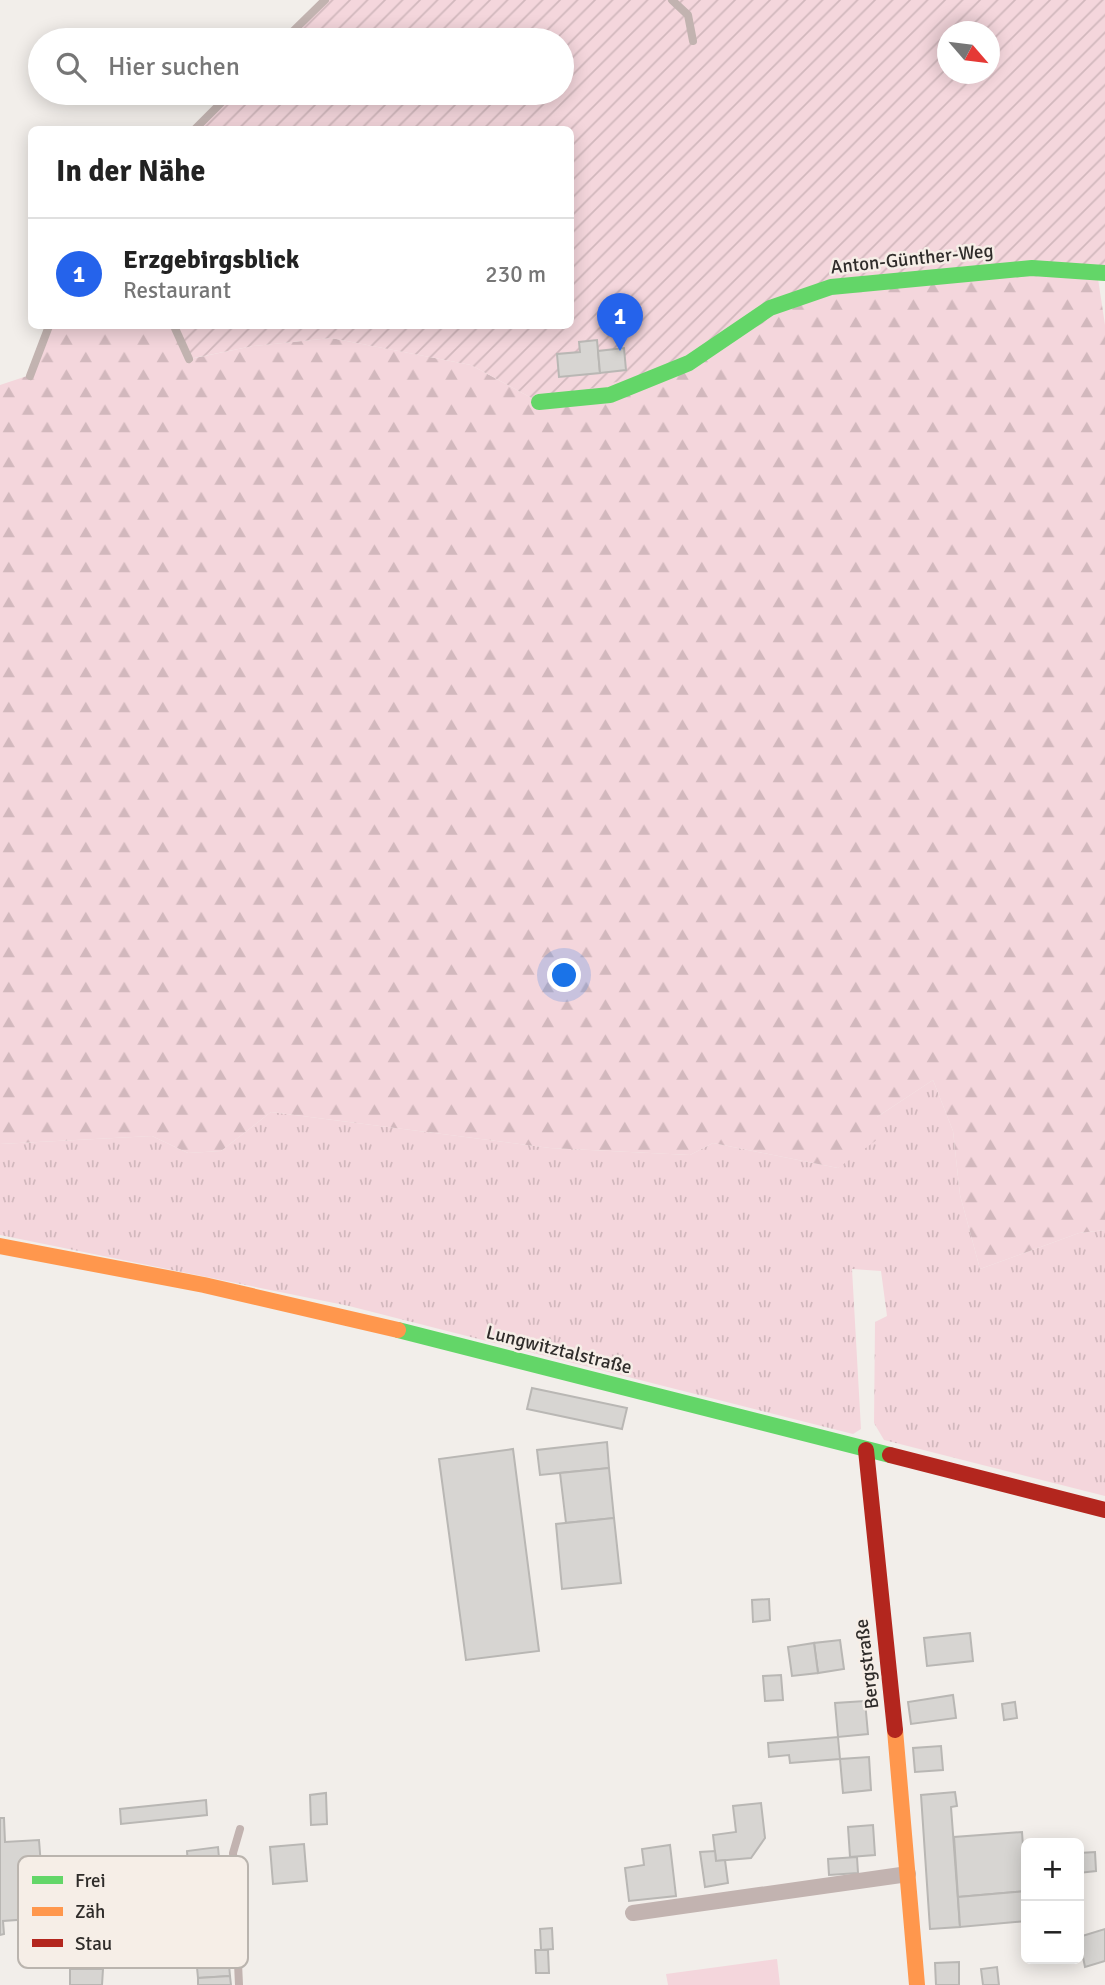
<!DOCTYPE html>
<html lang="de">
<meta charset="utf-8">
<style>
:root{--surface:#fff;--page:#f6f6f6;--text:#222;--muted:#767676;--line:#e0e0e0;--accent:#2563eb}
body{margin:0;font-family:Signika,sans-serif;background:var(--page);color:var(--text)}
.controls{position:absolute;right:21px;bottom:21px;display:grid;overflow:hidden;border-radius:10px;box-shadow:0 4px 18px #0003}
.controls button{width:63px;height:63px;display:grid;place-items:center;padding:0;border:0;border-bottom:2px solid var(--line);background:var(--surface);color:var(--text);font:35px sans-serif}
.compass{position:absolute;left:937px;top:21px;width:63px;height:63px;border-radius:50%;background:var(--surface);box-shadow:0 4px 18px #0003;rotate:118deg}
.you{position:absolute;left:565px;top:976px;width:24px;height:24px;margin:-18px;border:5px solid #fff;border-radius:50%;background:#1a73e8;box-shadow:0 0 0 10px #1a73e833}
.badge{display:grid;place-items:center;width:46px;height:46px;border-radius:50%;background:var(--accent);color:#fff;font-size:23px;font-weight:700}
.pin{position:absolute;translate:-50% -58px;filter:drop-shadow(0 2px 4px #0008)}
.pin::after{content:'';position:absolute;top:37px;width:24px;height:21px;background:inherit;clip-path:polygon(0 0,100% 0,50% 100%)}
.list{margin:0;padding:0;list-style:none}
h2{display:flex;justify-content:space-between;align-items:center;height:91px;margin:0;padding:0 28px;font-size:30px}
h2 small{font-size:23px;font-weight:400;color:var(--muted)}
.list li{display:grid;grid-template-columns:46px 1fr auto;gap:21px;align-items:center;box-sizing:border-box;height:112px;padding:0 28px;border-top:2px solid var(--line)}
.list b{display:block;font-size:26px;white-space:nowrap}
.list p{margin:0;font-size:23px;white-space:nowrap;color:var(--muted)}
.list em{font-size:23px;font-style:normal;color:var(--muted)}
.icon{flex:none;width:38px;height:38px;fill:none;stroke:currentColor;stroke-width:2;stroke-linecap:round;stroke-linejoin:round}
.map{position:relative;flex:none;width:1105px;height:1985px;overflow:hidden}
.search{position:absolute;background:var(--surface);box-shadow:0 4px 18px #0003;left:28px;top:28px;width:546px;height:77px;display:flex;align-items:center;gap:18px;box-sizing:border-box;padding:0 24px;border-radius:38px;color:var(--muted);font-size:26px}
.panel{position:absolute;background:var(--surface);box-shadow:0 4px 18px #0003;left:28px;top:126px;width:546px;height:203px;border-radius:10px}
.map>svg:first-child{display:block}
.grass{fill:url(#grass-tufts)}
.forest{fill:url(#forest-firs)}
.park{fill:#f4d6dc}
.garden{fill:url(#garden-furrows);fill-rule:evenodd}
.building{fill:#d7d5d2;stroke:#b9b7b4;stroke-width:2}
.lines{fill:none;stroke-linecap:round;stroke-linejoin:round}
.lane{stroke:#c2b3b0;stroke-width:8}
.street{stroke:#c2b3b0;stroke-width:16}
.fast{stroke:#63d668;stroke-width:16}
.slow{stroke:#ff974d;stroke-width:16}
.jam{stroke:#b3261e;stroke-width:16}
.labels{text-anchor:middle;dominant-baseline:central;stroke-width:5;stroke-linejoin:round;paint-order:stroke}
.street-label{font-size:19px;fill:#2f2c2a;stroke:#f6eee7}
.key{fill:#f6eee7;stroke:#bab4ae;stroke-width:2}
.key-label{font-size:19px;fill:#2f2c2a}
</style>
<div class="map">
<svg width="1105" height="1985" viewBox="0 0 1105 1985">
<defs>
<pattern id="grass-tufts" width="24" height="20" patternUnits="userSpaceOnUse" patternTransform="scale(1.75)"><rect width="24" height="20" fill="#f4d6dc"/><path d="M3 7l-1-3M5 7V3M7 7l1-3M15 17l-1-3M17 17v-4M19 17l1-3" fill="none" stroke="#d2b8bd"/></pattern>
<pattern id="forest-firs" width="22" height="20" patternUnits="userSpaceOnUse" patternTransform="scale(1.75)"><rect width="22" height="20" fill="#f4d6dc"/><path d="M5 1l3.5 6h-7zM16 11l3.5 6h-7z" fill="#d2b8bd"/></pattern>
<pattern id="garden-furrows" width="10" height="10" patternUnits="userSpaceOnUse" patternTransform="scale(1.75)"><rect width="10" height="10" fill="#f4d6dc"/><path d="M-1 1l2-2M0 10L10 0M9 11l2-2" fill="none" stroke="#d2b8bd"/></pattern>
</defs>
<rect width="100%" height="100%" fill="#f2eeea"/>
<polygon class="grass" points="933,1080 953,1131 960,1195 980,1269 1079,1233 1105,1230 1105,1496 884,1440 874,1423 875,1322 887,1316 881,1271 852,1269 861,1429 853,1434 349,1306 0,1235 0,1144 152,1136 188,1153 221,1151 271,1112 550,1148 690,1155 713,1143 838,1168 877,1117"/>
<polygon class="forest" points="1097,272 1105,325 1105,1230 1079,1233 980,1269 960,1195 953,1131 933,1080 877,1117 885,1134 838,1168 713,1143 690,1155 550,1148 271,1112 221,1151 188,1153 152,1136 0,1144 0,385 30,375 49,326 174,326 190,359 253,346 331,338 471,365 539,402 831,287"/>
<polygon class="park" points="777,1959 780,1985 668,1985 666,1974"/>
<path class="garden" d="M 325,0 L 1105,0 L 1105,281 L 1103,273 L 831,287 L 689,363 L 539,402 L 471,365 L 331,338 L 253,346 L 189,359 L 174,326 L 570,326 L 570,130 L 194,129 L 231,93 L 562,93 L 562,40 L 284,40 ZM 948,32 L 990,32 L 990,74 L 948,74 Z"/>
<g class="building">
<polygon points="597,340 600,373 559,377 557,354 580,352 579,342"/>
<polygon points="624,348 626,370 600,373 598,351"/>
<polygon points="532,1388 627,1408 622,1429 527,1409"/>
<polygon points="607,1442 609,1468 540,1475 537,1450"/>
<polygon points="513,1449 539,1651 466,1660 439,1459"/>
<polygon points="609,1468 614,1518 566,1523 560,1473"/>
<polygon points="614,1518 621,1583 562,1589 556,1524"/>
<polygon points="769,1599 770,1620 753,1622 752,1600"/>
<polygon points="970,1633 973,1661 927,1666 924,1638"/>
<polygon points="840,1640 844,1669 818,1673 814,1643"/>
<polygon points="814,1643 818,1673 792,1676 788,1647"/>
<polygon points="781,1675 783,1700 765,1701 763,1676"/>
<polygon points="953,1695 956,1718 911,1724 908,1702"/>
<polygon points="865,1701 868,1734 838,1737 835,1703"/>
<polygon points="1015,1702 1017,1718 1004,1720 1002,1704"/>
<polygon points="838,1737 840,1759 790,1763 789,1755 769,1757 768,1743"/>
<polygon points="941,1746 943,1770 915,1772 913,1748"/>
<polygon points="869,1757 871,1790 843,1793 840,1759"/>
<polygon points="955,1792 957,1806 951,1807 960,1927 930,1929 921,1795"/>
<polygon points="326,1793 327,1824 311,1825 310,1795"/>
<polygon points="206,1800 207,1815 121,1824 120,1809"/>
<polygon points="761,1803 765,1838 751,1858 716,1861 713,1835 736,1832 733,1806"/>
<polygon points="0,1818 4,1818 5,1842 39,1840 45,1918 3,1921 4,1934 0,1935"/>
<polygon points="873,1825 875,1855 850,1857 848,1827"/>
<polygon points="1022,1832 1026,1891 958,1897 954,1837"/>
<polygon points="304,1844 307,1881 273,1884 270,1847"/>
<polygon points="670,1845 676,1896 629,1901 625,1868 644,1865 642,1849"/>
<polygon points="218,1847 222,1890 190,1893 187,1851"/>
<polygon points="715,1851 716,1861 725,1860 728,1883 705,1887 700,1852"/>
<polygon points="1095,1852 1096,1871 1079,1873 1079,1853"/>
<polygon points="857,1857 858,1873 829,1875 828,1859"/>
<polygon points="1026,1891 1026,1921 960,1927 958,1897"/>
<polygon points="552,1928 553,1949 541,1950 540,1929"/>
<polygon points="1105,1929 1105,1961 1085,1967 1079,1937"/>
<polygon points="226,1933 230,1976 198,1978 194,1936"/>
<polygon points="535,1950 548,1950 549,1973 536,1973"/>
<polygon points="959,1962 959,1985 936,1985 935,1963"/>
<polygon points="997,1967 999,1985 983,1985 981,1969"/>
<polygon points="70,1969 103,1969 102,1985 70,1985"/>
<polygon points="230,1976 231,1985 198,1985 198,1978"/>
</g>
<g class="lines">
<g class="lane">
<polyline points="672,0 688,15 693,41"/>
<polyline points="284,40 325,0"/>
<polyline points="194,130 231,93"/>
<polyline points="174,326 189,359"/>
<polyline points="30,376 49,326"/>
<polyline points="239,1985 233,1853 240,1829"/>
</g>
<polyline class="street" points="633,1913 908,1874"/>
<g class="fast">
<polyline points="539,402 610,395 689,363 770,308 831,287 1032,268 1105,273"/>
<polyline points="398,1330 890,1455"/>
</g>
<g class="slow">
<polyline points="0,1246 204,1285 398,1330"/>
<polyline points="895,1730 917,1985"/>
</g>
<g class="jam">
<polyline points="866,1450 895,1730"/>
<polyline points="890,1455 1105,1510"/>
</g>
</g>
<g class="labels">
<g class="street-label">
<text transform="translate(912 259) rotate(-6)">Anton-Günther-Weg</text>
<text transform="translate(559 1350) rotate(14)">Lungwitztalstraße</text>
<text transform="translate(867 1664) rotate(-97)">Bergstraße</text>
</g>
</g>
<rect x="18" y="1856" width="230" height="112" rx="10" class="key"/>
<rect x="32" y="1876" width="31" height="8" fill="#63d668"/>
<rect x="32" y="1907" width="31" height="9" fill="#ff974d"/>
<rect x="32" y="1939" width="31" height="8" fill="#b3261e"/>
<g class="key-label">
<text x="75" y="1887">Frei</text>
<text x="75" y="1918">Zäh</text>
<text x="75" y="1950">Stau</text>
</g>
</svg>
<div class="controls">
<button>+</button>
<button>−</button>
</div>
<svg class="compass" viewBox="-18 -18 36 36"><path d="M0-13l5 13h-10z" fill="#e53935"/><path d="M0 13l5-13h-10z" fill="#767676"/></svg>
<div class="you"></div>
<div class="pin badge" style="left:620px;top:351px">1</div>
<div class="search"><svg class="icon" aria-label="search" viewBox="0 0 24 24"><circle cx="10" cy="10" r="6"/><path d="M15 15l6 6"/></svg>Hier suchen</div>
<section class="panel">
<h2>In der Nähe<small></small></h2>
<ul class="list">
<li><span class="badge">1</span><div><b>Erzgebirgsblick</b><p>Restaurant</p></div><em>230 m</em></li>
</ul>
</section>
</div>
